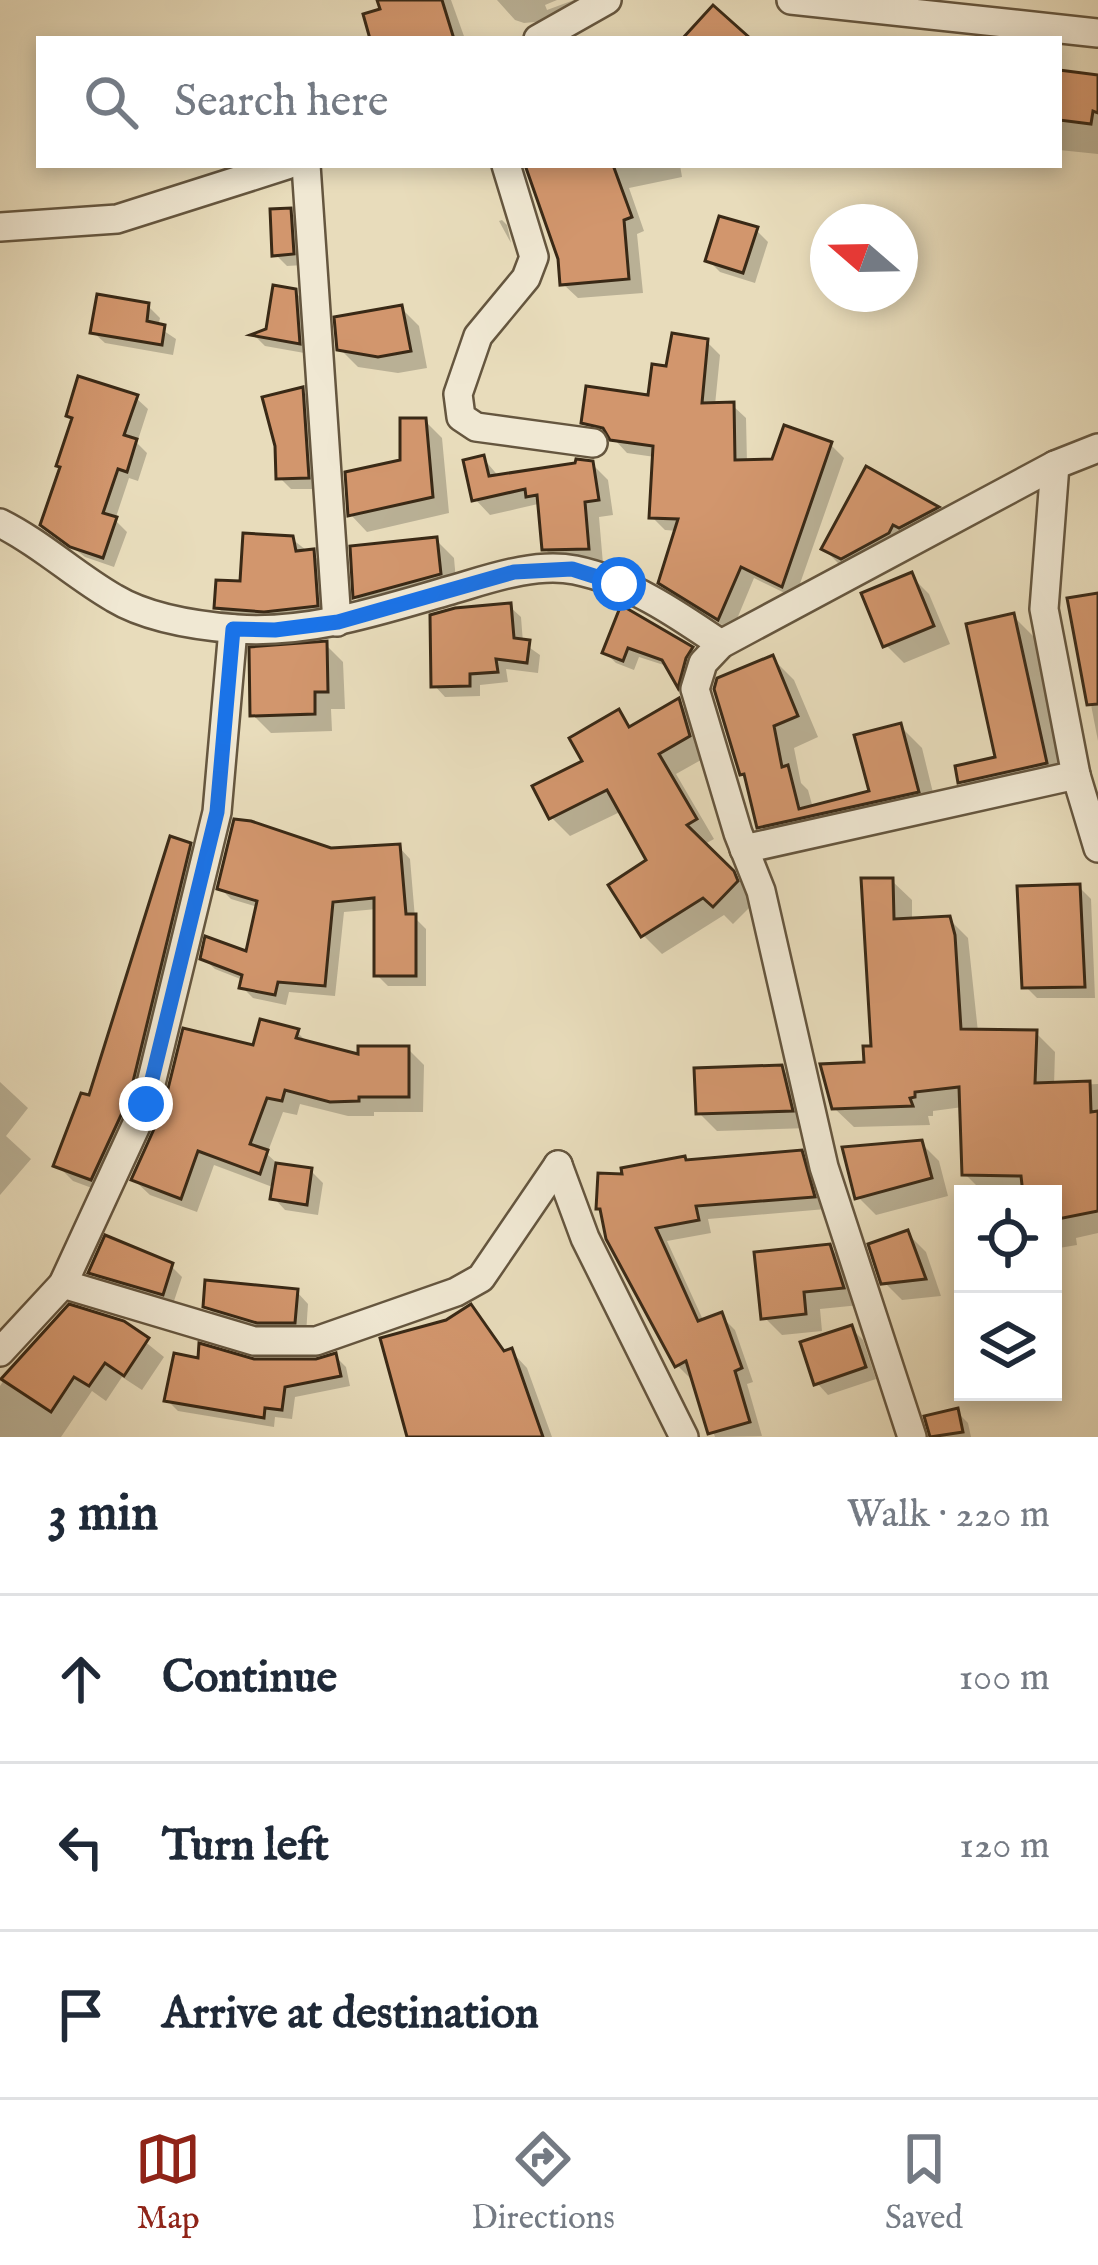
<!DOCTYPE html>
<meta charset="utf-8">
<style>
:root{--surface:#fff;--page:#f6f6f7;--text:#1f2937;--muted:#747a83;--line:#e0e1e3;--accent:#8f2418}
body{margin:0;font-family:"IM FELL English",serif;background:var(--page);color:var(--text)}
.controls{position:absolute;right:36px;bottom:36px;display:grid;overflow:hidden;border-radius:0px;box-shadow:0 6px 18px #0003}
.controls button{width:108px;height:108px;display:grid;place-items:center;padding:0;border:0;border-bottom:3px solid var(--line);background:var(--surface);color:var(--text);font:60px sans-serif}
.compass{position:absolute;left:810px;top:204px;width:108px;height:108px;border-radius:50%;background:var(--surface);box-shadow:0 6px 18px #0003;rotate:290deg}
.stop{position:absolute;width:36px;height:36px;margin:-27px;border:9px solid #1a73e8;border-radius:50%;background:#fff}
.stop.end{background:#1a73e8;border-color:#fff;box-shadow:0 3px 12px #0008}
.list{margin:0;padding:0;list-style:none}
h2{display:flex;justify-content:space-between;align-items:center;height:156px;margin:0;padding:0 48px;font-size:51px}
h2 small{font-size:39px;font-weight:400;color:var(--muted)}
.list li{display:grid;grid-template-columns:78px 1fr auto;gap:36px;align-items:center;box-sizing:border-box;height:168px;padding:0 48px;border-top:3px solid var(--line)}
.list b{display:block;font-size:45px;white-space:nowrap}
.list em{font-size:39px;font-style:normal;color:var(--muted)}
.icon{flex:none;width:66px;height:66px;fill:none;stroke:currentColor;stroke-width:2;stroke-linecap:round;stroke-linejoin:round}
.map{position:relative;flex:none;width:1098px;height:1437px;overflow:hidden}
.search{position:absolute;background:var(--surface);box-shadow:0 6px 18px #0003;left:36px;right:36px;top:36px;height:132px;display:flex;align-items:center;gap:30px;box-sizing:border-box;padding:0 42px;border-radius:0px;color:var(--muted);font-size:45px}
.sheet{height:660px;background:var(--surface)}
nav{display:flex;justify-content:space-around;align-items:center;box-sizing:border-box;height:168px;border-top:3px solid var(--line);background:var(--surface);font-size:33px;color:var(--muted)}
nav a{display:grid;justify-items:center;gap:6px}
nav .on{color:var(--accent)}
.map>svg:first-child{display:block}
.shadow{fill:#0003}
.building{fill:#d2966d;stroke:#392916;stroke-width:3}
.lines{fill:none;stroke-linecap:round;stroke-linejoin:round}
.minor-casing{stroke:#65563f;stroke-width:32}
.minor{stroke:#f0e8d3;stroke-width:27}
.route{stroke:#1a73e8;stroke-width:15}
</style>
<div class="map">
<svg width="1098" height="1437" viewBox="0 0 1098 1437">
<rect width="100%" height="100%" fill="#e8dcbb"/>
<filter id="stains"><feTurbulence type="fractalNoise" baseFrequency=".00167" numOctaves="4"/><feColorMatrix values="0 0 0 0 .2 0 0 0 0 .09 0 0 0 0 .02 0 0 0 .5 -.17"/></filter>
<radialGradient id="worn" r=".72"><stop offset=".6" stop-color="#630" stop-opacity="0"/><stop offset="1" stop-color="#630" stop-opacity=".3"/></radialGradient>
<g class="shadow">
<polygon points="387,0 451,0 465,39 374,39"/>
<polygon points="497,0 557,0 545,5 547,10 574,0 610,0 578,18 524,23 515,20"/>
<polygon points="1059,73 1098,78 1098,154 1059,150"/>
<polygon points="526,165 680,165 682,177 629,188 644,231 637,234 643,293 578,298 563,284 561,259"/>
<polygon points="290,211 301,223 304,265 287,266 275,254"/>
<polygon points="502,220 507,225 511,243 499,221"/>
<polygon points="756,230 768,242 755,283 720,272 708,260"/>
<polygon points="295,292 307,304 310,354 265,346 255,336 269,332"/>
<polygon points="148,306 160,318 158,327 176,339 173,355 105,343 93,332"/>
<polygon points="401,308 419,326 427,368 398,373 358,367 339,348"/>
<polygon points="707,342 720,355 715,405 732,405 746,418 747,463 775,462 831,445 844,458 795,598 754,578 732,631 675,596 661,582 678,531 665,530 652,517 655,457 627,453 614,439 597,436 584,422 651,399 669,369"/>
<polygon points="302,390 314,402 319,489 291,489 279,477 278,446"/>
<polygon points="136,398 148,409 137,443 147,453 138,481 129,478 115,520 127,532 114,567 85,557 44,525 74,420 69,415"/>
<polygon points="425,421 442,438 449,513 367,532 351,515 403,462"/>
<polygon points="483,458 500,478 592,464 608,480 613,515 599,517 603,564 560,565 545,549 538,504 490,515 475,499"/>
<polygon points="867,470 937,509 954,526 842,567 824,549"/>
<polygon points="292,539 329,568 332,621 233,623 217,607"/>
<polygon points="436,540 454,558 457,592 374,615 356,597 353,548"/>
<polygon points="911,576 929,594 950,644 904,663 886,645"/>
<polygon points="1098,596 1098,741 1071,601"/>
<polygon points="509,606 521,617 523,643 540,655 538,673 506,669 508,682 480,685 480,696 445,697 434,685"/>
<polygon points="623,609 692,649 702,660 688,695 670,667 639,657 634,670 616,663 605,652"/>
<polygon points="1013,616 1037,640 1069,787 985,805 961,781 999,759"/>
<polygon points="325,644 343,662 345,709 331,709 332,731 271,733 253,715"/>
<polygon points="773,659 794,680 818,737 794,748 801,783 808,790 813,808 872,793 900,726 922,748 938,813 781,848 760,826"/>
<polygon points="678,702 697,720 708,756 676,774 714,839 703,845 752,893 755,902 733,924 724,915 662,954 643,935 650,861 622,811 570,836 551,817 618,713 633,728"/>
<polygon points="189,845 206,862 108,1194 73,1181 57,1165 90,1099"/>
<polygon points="399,847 410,859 415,918 426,929 426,986 388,986 377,975 377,909 344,912 335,996 289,992 286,1005 253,998 242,987 243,980 215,969 203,958 249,955 258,907 231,899 220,888 330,851"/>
<polygon points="892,881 912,900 912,921 949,919 968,938 978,1032 1036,1033 1055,1052 1054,1086 1098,1084 1098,1233 1076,1238 1077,1245 1053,1249 1053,1194 985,1194 965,1174 963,1107 933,1111 933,1116 928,1116 930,1125 854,1127 834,1108 874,1049"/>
<polygon points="1079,887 1091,899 1095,998 1037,998 1025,986"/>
<polygon points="297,1032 310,1045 361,1058 408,1049 424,1065 423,1112 374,1112 374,1116 348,1116 300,1104 297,1115 283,1112 267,1154 280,1166 311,1171 323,1183 318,1215 285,1210 274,1198 275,1188 214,1165 197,1212 150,1195 134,1180 255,1048"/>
<polygon points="781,1068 799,1086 809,1128 717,1131 699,1113"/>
<polygon points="0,1082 28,1108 6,1136 31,1159 0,1195"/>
<polygon points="921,1143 939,1161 948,1196 876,1215 858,1197"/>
<polygon points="801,1154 815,1167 826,1209 708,1219 711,1233 667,1241 704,1322 721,1316 735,1330 753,1382 747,1384 762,1436 715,1437 694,1377 691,1379 677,1365 626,1177 688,1163"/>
<polygon points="908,1234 926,1252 941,1296 902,1300 884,1282"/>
<polygon points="829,1247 847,1265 860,1305 820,1309 822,1331 782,1335 764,1317"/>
<polygon points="171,1266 182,1277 173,1304 102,1283 92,1272"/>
<polygon points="297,1292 308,1304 306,1334 271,1334 218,1318 206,1306"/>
<polygon points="470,1308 507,1353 511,1351 527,1368 552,1437 407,1437 383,1340 447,1323"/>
<polygon points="123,1324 164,1357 142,1390 122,1377 106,1401 92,1391 61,1437 0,1437 0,1386 11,1369"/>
<polygon points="851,1328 863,1340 876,1379 828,1395 817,1383"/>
<polygon points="335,1356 346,1367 350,1386 295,1397 292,1419 275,1417 274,1427 178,1411 167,1400 200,1362 316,1362"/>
<polygon points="957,1412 968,1423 971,1437 932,1437 928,1418"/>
</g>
<g class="building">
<polygon points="377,0 442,0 454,39 370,39 363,14 380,9"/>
<polygon points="713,5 751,39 682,39"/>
<polygon points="1059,70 1098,75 1098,113 1093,111 1091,124 1059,120"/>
<polygon points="525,165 613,165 632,217 624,220 629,279 560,285 558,259"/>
<polygon points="291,208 294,254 272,256 270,209"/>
<polygon points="719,216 758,227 743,273 705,261"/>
<polygon points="273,285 296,289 300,344 250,335 266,329"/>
<polygon points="97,294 149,303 147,321 165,325 162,345 90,333"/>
<polygon points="402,305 411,351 378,357 337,350 334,317"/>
<polygon points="672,333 708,339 702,403 734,402 735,460 772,459 784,425 832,442 782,587 741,567 718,620 658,583 678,519 649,518 653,446 610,440 603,428 581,423 586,386 648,395 652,364 666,366"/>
<polygon points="78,376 138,395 124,435 137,439 127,472 118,469 103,513 117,517 103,558 70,547 40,525 60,467 56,466 72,418 66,416"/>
<polygon points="303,387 309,478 276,479 275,446 262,397"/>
<polygon points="400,418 426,418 433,497 348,516 345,472 400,460"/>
<polygon points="484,455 489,476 575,463 576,459 593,461 599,500 585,502 589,549 542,550 537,495 526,497 525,489 472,501 463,460"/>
<polygon points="866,466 939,507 899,528 893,525 889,533 841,559 821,549"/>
<polygon points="243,533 293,536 296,551 314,549 318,606 264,612 214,608 216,580 240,581"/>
<polygon points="437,537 441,574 353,598 350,546"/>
<polygon points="912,572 934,626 883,647 861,593"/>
<polygon points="1098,593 1098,704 1087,705 1067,598"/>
<polygon points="511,603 514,638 530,640 527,663 496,659 498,672 470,674 470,686 431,687 430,615 455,608"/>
<polygon points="621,605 693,647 686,658 678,688 662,660 628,648 623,661 602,653"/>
<polygon points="1014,613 1047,763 958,783 955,766 995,757 966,624"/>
<polygon points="327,641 328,692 315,692 315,714 250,716 249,647"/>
<polygon points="773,655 798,716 774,726 782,767 788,765 799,809 869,791 854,735 901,723 919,792 757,828 744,774 740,775 714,689 717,678"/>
<polygon points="679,698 690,736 659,754 697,819 687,825 734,871 738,881 713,907 703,898 641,937 608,885 646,860 607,790 549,819 532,786 582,761 569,738 619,709 629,727"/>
<polygon points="234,819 251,821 331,848 400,844 406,914 416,914 416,976 374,976 374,898 333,902 325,986 278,982 275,995 239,988 242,975 200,959 205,936 246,951 257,901 217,889"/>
<polygon points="170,836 191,843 129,1098 91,1180 53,1166 81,1093 89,1095"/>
<polygon points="861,878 893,878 894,919 950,916 955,935 961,1029 1037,1030 1035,1083 1090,1081 1091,1112 1098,1111 1098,1211 1053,1220 1053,1194 1023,1194 1021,1176 962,1175 959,1087 915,1092 915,1097 910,1098 913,1106 832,1109 820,1064 864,1062 863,1046 871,1046"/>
<polygon points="1080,884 1085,987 1022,988 1017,886"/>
<polygon points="260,1019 299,1029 296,1038 358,1054 358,1046 409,1046 409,1097 359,1097 359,1101 330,1102 285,1090 282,1101 267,1098 250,1144 268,1150 260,1174 198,1151 181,1199 131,1180 163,1109 183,1028 253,1045"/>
<polygon points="782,1065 793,1111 696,1114 694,1068"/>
<polygon points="922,1140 932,1178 855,1199 842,1147"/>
<polygon points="802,1150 815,1197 696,1206 699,1220 656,1228 698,1321 722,1312 742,1368 735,1371 750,1422 708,1434 686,1361 675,1367 606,1239 600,1209 596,1209 598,1173 622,1174 621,1168 685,1156 686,1160"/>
<polygon points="276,1163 312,1168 307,1205 270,1199"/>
<polygon points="908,1230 926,1279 881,1284 868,1244"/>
<polygon points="105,1235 173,1263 163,1295 88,1273"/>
<polygon points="830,1244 844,1288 804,1292 806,1314 761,1319 754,1252"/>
<polygon points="205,1280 298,1289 295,1323 257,1323 203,1307"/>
<polygon points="69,1304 124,1321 149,1338 124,1376 105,1363 89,1386 74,1377 51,1412 1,1379"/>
<polygon points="471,1304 504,1351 512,1348 543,1437 407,1437 380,1338 446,1320"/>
<polygon points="852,1325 866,1367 814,1385 800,1342"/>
<polygon points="199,1343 254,1359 316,1359 336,1353 341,1376 285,1387 282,1410 265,1408 264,1418 164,1401 174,1353 198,1358"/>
<polygon points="958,1408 963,1432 930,1437 924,1416"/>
</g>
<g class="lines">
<defs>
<g id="minor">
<polyline points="791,0 1098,33"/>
<polyline points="538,39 607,0"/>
<polyline points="306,165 337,622"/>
<polyline points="506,165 534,257 526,278 478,336 458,394 461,417 476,427 593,443"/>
<polyline points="0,227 117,219 287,165"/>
<polyline points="1098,448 1055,465 1044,609 1076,775 1098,848"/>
<path d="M 0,523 C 42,544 74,575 114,598 C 147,618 199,626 237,629 C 311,634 381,610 451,590 C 489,579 535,562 575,570 C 629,581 677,614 721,644"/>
<polyline points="744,849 1076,775"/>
<polyline points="558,1165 585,1238 684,1437"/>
<polyline points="63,1284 254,1341 316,1341 456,1292 481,1278 558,1165"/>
<polyline points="0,1352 63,1284 146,1104 217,812 233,629"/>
<polyline points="912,1437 824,1167 761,891 738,833 695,689 703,663 721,644 1055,465"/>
</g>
</defs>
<use href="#minor" class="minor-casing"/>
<use href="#minor" class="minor"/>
</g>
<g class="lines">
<polyline class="route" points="146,1104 217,812 233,629 275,630 338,622 514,572 572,569 619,584"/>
</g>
<rect width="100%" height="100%" filter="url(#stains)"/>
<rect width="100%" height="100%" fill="url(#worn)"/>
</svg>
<div class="controls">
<button><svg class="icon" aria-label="locate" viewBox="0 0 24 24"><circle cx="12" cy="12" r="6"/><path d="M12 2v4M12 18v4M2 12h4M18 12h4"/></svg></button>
<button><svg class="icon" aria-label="layers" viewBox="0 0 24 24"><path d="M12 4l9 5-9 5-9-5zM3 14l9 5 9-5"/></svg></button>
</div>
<svg class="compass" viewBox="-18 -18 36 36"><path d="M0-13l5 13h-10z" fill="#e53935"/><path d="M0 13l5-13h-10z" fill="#747a83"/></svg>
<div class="stop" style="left:619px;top:584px"></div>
<div class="stop end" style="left:146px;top:1104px"></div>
<div class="search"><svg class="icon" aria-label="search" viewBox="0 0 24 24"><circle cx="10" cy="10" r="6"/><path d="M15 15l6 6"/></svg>Search here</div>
</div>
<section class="sheet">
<h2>3 min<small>Walk · 220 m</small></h2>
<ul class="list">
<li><svg class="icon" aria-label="ahead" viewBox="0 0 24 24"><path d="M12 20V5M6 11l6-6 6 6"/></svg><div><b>Continue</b></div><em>100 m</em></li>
<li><svg class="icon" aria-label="left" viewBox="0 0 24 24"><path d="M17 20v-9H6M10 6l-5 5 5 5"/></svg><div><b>Turn left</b></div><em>120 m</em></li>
<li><svg class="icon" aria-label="arrive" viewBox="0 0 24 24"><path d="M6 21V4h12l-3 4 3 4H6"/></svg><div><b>Arrive at destination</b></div></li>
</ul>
</section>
<nav>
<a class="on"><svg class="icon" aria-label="map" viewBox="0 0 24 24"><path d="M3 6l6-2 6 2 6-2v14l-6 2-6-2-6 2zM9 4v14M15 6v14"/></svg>Map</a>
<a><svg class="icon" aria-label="directions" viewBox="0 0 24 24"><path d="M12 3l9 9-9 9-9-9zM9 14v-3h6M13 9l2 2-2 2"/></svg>Directions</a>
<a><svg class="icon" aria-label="saved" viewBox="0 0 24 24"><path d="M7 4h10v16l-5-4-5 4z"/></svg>Saved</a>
</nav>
